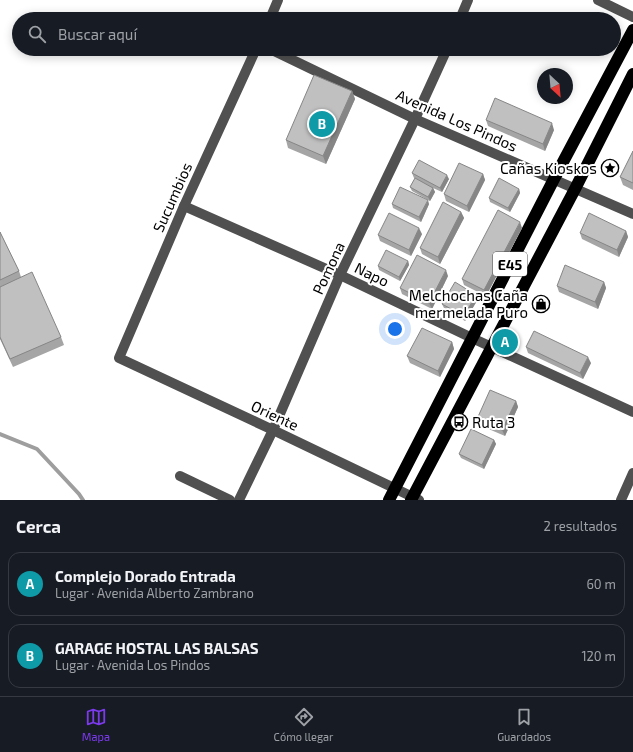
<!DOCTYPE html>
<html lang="es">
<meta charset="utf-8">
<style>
:root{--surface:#171b24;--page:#242831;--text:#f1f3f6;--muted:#9ea1a6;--line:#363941;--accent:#7c3aed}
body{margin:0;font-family:"Exo 2",sans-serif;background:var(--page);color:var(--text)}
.compass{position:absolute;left:537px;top:68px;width:36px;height:36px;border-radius:50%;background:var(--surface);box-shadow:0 2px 10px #0003;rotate:154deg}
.you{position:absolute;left:395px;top:329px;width:14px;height:14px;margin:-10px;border:3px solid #fff;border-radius:50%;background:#1a73e8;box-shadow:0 0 0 6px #1a73e833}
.badge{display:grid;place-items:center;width:26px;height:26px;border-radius:50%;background:var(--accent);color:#fff;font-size:13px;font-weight:700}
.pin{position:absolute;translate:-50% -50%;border:2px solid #fff;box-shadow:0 1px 4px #0006}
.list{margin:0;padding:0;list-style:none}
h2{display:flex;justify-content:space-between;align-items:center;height:52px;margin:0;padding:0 16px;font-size:17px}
h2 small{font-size:13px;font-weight:400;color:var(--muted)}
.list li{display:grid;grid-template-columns:26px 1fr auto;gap:12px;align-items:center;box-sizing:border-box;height:64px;margin:0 8px 8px;padding:0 8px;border:1px solid var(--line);border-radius:12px}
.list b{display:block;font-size:15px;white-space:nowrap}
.list p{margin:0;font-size:13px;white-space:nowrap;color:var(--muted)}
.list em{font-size:13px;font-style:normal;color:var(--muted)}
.icon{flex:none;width:22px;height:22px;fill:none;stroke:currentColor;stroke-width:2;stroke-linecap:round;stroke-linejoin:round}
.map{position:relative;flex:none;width:633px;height:500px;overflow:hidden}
.search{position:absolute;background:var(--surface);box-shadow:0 2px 10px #0003;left:12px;right:12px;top:12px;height:44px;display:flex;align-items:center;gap:10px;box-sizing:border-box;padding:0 14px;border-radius:22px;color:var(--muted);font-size:15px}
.sheet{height:196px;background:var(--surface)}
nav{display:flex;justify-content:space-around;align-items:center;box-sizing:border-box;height:56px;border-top:1px solid var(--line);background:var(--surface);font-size:11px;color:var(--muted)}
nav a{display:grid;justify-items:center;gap:2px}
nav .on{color:var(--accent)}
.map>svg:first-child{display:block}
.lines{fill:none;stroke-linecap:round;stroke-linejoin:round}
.stream{stroke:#9e9e9e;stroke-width:4}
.minor{stroke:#505050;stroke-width:10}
.highway{stroke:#000;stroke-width:12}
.wall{fill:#a5a5a5}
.shaded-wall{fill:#868686}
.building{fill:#c0c0c0;stroke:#868686}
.labels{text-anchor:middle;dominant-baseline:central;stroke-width:4;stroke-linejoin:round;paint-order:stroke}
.shield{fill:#fff;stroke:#4c4c4c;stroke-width:1}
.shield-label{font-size:14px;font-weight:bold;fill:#000}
.street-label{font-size:15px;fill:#000;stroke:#fff}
.poi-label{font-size:15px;fill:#000;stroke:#fff;text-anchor:end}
</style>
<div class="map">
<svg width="633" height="500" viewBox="0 0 633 500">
<rect width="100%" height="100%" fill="#fff"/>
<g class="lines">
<polyline class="stream" points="0,434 37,449 79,494 83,500"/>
<g class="minor">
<polyline points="598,0 633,17"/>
<polyline points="270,19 278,0"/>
<polyline points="460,19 468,0"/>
<polyline points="256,49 184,206 119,358 273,430 419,500"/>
<polyline points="270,49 415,119 633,214"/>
<polyline points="184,206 340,275 472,338 633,412"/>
<polyline points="180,476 230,500"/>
<polyline points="239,500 273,430 340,275 415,119 447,49"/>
<polyline points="621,500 633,473"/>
</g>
<g class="highway">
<polyline points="389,500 554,179 633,30"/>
<polyline points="411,500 575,189 633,74"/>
</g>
</g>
<g class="wall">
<polygon points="352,91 355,99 326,164 288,148 286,140"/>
<polygon points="486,120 554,130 545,151 488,126"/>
<polygon points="633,151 633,190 623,185 620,177"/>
<polygon points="412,173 449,179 442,192 433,188 435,192 430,201 412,191 410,187 415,178 414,178"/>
<polygon points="483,174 485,180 469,212 446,201 444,194"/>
<polygon points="519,189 520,193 510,212 490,202 489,198"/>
<polygon points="392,204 429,204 421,222 393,208"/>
<polygon points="461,212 464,218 440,264 422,254 420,248"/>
<polygon points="522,228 486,296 464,285 462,279"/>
<polygon points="626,231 628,237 619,257 582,239 580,233"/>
<polygon points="0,232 19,271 21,277 61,337 64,345 13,367 0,339"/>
<polygon points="422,234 411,256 380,241 378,235"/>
<polygon points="408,261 409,265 400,281 379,270 378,266"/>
<polygon points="448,276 432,309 402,294 400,288"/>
<polygon points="604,282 606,288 598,309 559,292 557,286"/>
<polygon points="478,299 465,321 444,308 442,304"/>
<polygon points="452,342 454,349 440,377 410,363 407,356"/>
<polygon points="526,347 591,363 583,379 528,353"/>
<polygon points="516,401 518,407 505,436 479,425 477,419"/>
<polygon points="494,440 496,444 484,469 461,458 459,454"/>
</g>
<g class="shaded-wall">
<polygon points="352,91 355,99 326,164 323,156"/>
<polygon points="552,123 554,130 545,151 543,144"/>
<polygon points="483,174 485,180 469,212 467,206"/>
<polygon points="447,175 449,179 442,192 440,188"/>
<polygon points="433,188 435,192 430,201 428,197"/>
<polygon points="519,189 520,193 510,212 508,208"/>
<polygon points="428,200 429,204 421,222 419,217"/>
<polygon points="461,212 464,218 440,264 438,257"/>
<polygon points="520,222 522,228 486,296 484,290"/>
<polygon points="419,228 422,234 411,256 409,250"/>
<polygon points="626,231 628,237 619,257 617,250"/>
<polygon points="408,261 409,265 400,281 399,277"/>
<polygon points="446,270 448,276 432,309 429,303"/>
<polygon points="604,282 606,288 598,309 595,302"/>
<polygon points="476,295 478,299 465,321 464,316"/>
<polygon points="452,342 454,349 440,377 438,371"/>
<polygon points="588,357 591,363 583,379 580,373"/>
<polygon points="516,401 518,407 505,436 502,430"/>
<polygon points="494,440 496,444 484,469 482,465"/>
</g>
<g class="building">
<polygon points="314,75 352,91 323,156 286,140"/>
<polygon points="495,98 552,123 543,144 486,120"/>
<polygon points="633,151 633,183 620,177"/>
<polygon points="419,160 447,175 440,188 412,173"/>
<polygon points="459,163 483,174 467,206 444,194"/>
<polygon points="415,178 433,188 428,197 410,187"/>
<polygon points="499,178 519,189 508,208 489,198"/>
<polygon points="400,187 428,200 419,217 392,204"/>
<polygon points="443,202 461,212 438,257 420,248"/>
<polygon points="498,210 520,222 484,290 462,279"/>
<polygon points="389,213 419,228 409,250 378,235"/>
<polygon points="589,213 626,231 617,250 580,233"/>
<polygon points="0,232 19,271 0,280"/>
<polygon points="386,250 408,261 399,277 378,266"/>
<polygon points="417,255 446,270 429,303 400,288"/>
<polygon points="565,265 604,282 595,302 557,286"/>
<polygon points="32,272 61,337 10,359 0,337 0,287"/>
<polygon points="455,282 476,295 464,316 442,304"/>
<polygon points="422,328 452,342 438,371 407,356"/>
<polygon points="534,331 588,357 580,373 526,347"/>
<polygon points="490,390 516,401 502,430 477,419"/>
<polygon points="471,429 494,440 482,465 459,454"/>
</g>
<defs>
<symbol id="sight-ring" viewBox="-11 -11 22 22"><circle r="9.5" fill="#fff" stroke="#000" stroke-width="1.5"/><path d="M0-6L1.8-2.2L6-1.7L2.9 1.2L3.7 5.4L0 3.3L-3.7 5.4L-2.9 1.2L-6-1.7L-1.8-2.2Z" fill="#000"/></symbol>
<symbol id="shop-ring" viewBox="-11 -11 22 22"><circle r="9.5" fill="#fff" stroke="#000" stroke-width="1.5"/><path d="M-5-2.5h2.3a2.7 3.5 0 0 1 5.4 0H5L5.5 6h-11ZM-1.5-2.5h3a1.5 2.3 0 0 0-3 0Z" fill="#000"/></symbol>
<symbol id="bus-ring" viewBox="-11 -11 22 22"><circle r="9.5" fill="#fff" stroke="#000" stroke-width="1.5"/><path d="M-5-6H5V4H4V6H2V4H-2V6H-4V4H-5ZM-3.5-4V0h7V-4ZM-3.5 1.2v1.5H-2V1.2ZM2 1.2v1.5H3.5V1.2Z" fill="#000"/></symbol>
</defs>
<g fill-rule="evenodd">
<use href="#sight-ring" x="600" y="158" width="20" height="20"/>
<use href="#shop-ring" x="531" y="294" width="20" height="20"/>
<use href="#bus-ring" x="449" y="412" width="20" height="20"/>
</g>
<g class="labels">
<rect class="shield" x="493" y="252" width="34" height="24" rx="3"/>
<g class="shield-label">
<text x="510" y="264">E45</text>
</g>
<g class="street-label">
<text transform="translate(457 120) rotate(24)">Avenida Los Pindos</text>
<text transform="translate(172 197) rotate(-66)">Sucumbios</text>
<text transform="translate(328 268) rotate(-65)">Pomona</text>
<text transform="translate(372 274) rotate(26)">Napo</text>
<text transform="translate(275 415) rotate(25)">Oriente</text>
</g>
<g class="poi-label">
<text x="597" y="168">Cañas Kioskos</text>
<text x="528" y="295">Melchochas Caña<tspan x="528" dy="17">mermelada Puro</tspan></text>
<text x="472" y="422" text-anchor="start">Ruta 3</text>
</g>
</g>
</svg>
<svg class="compass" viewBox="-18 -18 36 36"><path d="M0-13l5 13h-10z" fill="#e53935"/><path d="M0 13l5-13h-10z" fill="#9ea1a6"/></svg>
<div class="you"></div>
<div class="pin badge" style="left:505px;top:342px;background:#0f9aa8">A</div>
<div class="pin badge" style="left:322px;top:124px;background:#0f9aa8">B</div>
<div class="search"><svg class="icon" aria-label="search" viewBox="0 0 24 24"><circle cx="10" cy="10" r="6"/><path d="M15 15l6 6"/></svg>Buscar aquí</div>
</div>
<section class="sheet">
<h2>Cerca<small>2 resultados</small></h2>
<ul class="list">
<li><span class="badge" style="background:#0f9aa8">A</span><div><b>Complejo Dorado Entrada</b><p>Lugar · Avenida Alberto Zambrano</p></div><em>60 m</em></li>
<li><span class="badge" style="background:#0f9aa8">B</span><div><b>GARAGE HOSTAL LAS BALSAS</b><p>Lugar · Avenida Los Pindos</p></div><em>120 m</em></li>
</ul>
</section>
<nav>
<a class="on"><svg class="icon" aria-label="map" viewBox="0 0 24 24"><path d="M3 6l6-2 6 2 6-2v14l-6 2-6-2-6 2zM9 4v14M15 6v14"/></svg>Mapa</a>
<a><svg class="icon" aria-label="directions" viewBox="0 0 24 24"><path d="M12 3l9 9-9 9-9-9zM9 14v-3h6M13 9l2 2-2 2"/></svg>Cómo llegar</a>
<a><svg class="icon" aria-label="saved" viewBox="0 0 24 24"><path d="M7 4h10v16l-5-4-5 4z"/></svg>Guardados</a>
</nav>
